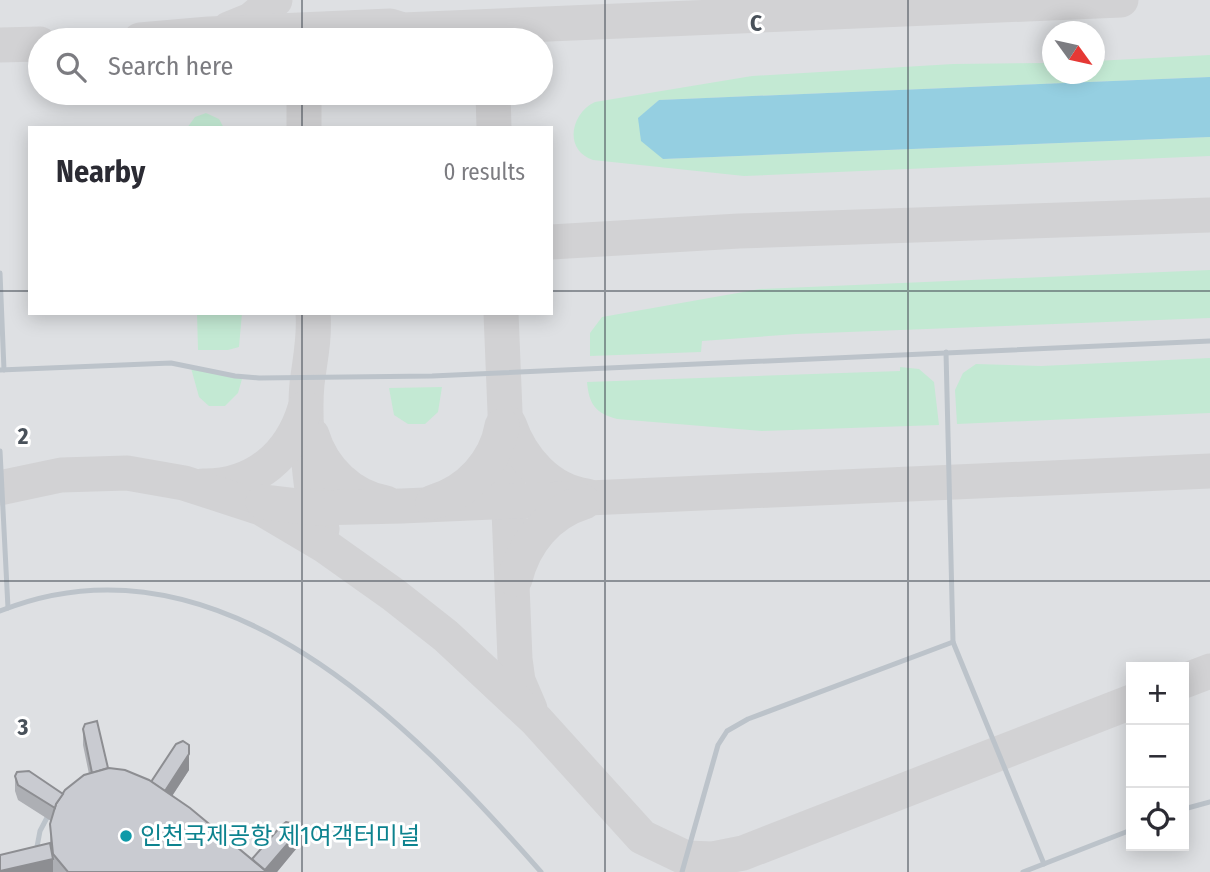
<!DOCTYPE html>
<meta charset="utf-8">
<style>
:root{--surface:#fff;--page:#f2f2f3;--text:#2b2b33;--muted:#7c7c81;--line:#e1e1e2}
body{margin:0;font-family:"Fira Sans Condensed","Noto Sans KR",sans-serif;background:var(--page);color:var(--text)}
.controls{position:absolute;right:21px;bottom:21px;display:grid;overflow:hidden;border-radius:0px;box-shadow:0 4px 18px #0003}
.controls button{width:63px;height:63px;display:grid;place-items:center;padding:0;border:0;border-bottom:2px solid var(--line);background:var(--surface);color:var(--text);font:35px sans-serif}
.compass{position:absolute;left:1042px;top:21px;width:63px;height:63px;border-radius:50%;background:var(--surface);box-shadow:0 4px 18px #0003;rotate:123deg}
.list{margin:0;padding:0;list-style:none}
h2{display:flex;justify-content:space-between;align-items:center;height:91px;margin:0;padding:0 28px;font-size:30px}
h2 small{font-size:23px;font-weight:400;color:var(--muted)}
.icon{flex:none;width:38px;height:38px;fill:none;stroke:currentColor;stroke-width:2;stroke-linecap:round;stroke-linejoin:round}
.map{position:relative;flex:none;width:1210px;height:872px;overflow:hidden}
.search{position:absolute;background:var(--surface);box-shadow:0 4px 18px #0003;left:28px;top:28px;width:525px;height:77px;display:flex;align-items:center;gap:18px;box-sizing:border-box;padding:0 24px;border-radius:38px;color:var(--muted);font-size:26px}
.panel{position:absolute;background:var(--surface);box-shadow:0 4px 18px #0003;left:28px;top:126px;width:525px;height:189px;border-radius:0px}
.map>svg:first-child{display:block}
.airport{fill:#dee0e3;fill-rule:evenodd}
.green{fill:#c3e9d3}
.water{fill:#95cfe1}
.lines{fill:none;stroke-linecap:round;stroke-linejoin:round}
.taxiway{stroke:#d2d2d4;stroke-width:35}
.service{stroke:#bcc3ca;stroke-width:5}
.wall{fill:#adafb4}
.shaded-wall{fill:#8d8e92}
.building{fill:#c9cbd1;stroke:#8d8e92;stroke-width:2}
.grid{fill:none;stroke:#49515a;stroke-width:2;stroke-opacity:0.55}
.culture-dot{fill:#0f9aa8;stroke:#fff;stroke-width:2.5}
.labels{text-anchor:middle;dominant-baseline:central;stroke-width:6;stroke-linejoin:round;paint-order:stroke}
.culture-label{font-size:24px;fill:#0d838f;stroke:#fff;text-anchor:start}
.grid-label{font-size:23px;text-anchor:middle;font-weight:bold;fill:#49515a;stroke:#fff;stroke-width:6;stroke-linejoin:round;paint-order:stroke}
</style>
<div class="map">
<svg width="1210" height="872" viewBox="0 0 1210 872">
<rect width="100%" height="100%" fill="#f1efef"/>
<path class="airport" d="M 0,0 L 1210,0 L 1210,872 L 0,872 ZM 1052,32 L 1094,32 L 1094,74 L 1052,74 ZM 40,40 L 541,40 L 541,93 L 40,93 ZM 30,128 L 551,128 L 551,313 L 30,313 ZM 1131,667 L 1184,667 L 1184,846 L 1131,846 Z"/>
<g class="green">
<path d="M 1210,55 L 1210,77 L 659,100 L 638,119 L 663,159 L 1210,137 L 1210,156 L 744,176 L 593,160 C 563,150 571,113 595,102 L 752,76 L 953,64 L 1052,63 L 1052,74 L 1094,74 L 1095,61 Z"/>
<polygon points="206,113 219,119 224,128 187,128 195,117"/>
<polygon points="1210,270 1210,318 796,334 702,341 701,352 590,356 590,333 602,317 760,289"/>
<polygon points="197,313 242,313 239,347 228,350 198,350"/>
<polygon points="1210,358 1210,413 957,424 955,390 963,373 976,364 1041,366"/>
<path d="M 900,367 L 919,369 L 934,382 L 939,425 L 762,431 L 617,419 C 595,413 589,404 587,382 L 900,371 Z"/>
<polygon points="191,368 242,379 238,393 225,406 209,406 199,397"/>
<polygon points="442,387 438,412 425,424 408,424 394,415 389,388"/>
</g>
<polygon class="water" points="1210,77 1210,137 663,159 641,141 638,118 659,100"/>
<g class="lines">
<g class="taxiway">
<polyline points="229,29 251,20 275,0"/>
<polyline points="140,40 209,34 390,26 403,30 1121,0"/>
<polyline points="0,45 40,44"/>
<polyline points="304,93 304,128"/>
<polyline points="493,93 494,128"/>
<polyline points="551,242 739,231 1210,215"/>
<path d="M 313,313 C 315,338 310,359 307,384 C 304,414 309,503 322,529"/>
<polyline points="501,313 515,659 518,681 530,709"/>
<path d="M 509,424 C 521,459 549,491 587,496"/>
<path d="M 312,435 C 322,469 351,497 386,503"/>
<path d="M 203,486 C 255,487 291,455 305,408"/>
<polyline points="0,488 61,475 127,473 184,483 261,508 325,546 394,595 446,636 536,720 642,837 686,858 713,859 743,853 1131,702"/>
<polyline points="263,502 314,508 402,506 1210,471"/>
<path d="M 433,502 C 468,492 496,462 502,426"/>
<path d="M 515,579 C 524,543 548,513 584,502"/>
<polyline points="1184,681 1210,671"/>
</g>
<g class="service">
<polyline points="0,273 4,370"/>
<polyline points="946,352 953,642 1044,864"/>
<polyline points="0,370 171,363 235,376 259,378 432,376 1210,341"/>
<polyline points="0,451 8,608"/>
<path d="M 0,611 C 218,524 411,724 541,872"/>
<polyline points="1184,809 1210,802"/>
<polyline points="36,852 40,831 50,812"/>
<polyline points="682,872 718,745 727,731 748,719 953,642"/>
<polyline points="1023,872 1131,830"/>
</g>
</g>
<polygon class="wall" points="83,729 108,768 151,782 189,761 189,770 172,796 252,859 296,849 277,872 0,872 50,844 51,821 18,800 15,791 15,776 63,794 89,774 83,745"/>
<g class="shaded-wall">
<polygon points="189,745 189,770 163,810 163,794"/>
<polygon points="296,834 296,849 277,872 264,872"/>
<polygon points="53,859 53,872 0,872 0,871"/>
</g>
<g class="building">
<polygon points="97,721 108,768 92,773 83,729 85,724"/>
<polygon points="183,741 189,745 189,754 165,791 151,782 176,744"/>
<polygon points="109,768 125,770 149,780 190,808 267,872 68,872 53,854 50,824 56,804 65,790 84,775"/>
<polygon points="29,771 63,794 56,804 55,808 18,785 15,776 17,772"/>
<polygon points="286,822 295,824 296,834 265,870 252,859 281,826"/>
<polygon points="50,843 53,859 0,871 0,855"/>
</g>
<path class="grid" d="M 302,0 L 302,40M 605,0 L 605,872M 908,0 L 908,872M 302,93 L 302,128M 0,291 L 30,291M 551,291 L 1210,291M 302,313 L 302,872M 0,581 L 1210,581"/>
<circle class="culture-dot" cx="126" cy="836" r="7"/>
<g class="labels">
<g class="culture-label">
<text x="140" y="836">인천국제공항 제1여객터미널</text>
</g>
</g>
<g class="grid-label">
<text x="756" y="31">C</text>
<text x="23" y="444">2</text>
<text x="23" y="735">3</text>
</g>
</svg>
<div class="controls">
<button>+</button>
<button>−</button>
<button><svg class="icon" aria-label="locate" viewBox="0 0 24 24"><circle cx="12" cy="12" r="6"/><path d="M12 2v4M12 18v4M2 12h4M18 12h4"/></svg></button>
</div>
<svg class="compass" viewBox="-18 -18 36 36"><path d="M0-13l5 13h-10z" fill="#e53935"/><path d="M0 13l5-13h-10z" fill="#7c7c81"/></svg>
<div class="search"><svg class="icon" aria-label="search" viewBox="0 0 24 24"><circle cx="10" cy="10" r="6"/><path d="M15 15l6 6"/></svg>Search here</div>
<section class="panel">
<h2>Nearby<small>0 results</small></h2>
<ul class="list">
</ul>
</section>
</div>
